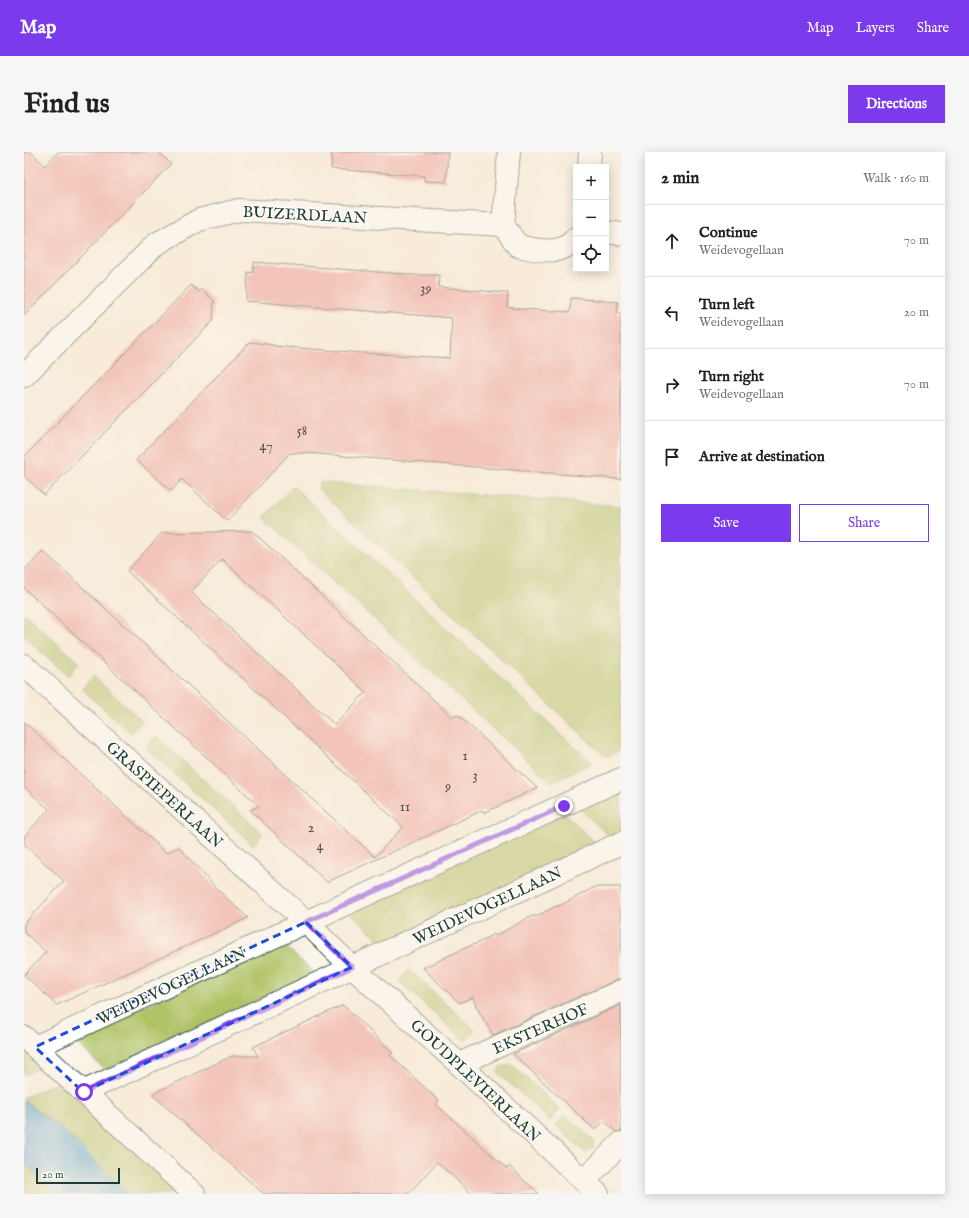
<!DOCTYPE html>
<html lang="en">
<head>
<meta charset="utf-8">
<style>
  :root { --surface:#fff; --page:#f6f6f6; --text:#222; --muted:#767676; --line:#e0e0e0; --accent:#7c3aed }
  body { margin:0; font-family:"IM FELL English",serif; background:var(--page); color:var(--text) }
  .controls { position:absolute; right:12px; top:12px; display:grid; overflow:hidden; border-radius:0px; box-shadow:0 2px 10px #0003 }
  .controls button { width:36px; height:36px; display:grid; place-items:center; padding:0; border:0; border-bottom:1px solid var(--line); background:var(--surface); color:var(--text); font:20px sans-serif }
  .scale { position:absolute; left:12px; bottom:10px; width:84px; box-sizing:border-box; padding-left:4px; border:2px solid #1f3d34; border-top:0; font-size:11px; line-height:14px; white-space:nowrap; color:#1f3d34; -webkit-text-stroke:3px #fdfcf7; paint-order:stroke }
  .stop { position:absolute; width:12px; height:12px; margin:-9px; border:3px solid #7c3aed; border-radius:50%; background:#fff }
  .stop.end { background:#7c3aed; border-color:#fff; box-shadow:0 1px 4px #0008 }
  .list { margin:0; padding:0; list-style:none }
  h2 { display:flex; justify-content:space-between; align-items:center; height:52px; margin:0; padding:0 16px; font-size:17px }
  h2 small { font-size:13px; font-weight:400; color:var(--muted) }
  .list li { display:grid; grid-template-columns:26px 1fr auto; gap:12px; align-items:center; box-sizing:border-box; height:72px; padding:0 16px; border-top:1px solid var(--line) }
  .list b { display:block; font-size:15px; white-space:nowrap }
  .list p { margin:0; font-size:13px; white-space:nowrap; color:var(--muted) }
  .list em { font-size:13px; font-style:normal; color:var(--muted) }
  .actions { display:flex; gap:8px; padding:12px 16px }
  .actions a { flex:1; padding:9px 0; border:1px solid var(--accent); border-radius:0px; text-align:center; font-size:14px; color:var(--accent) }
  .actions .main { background:var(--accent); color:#fff }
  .icon { flex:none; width:22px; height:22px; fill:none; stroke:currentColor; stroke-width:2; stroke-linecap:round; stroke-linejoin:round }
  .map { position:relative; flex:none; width:597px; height:1042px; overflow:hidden; border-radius:0px }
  header { display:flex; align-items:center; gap:24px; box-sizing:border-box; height:56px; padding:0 20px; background:var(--accent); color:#fff }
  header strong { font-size:19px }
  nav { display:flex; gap:22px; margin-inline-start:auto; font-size:14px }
  .intro { display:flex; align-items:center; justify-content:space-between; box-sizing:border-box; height:96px; padding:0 24px }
  h1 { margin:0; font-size:28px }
  .button { padding:10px 18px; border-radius:0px; background:var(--accent); color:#fff; font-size:14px; font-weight:700 }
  main { display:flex; gap:24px; padding:0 24px }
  aside { flex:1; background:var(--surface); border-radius:0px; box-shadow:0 2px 10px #0003 }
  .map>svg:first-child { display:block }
  .green { fill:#b0c266; stroke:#68804d }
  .water { fill:#5aa5d2; stroke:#3c7183 }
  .building { fill:#ed9692; fill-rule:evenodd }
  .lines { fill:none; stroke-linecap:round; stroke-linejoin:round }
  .minor-casing { stroke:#40574d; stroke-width:24 }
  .minor { stroke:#fff; stroke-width:22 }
  .route { stroke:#7c3aed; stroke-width:5 }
  .marked { fill:none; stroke:#1d4ed8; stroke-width:3; stroke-dasharray:8 5; stroke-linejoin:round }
  .labels { text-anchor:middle; stroke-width:3; stroke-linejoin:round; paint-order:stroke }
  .number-label { font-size:14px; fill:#52534c }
  .street-label { font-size:16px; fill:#1f3d34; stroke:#fdfcf7 }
</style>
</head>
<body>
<header>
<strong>Map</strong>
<nav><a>Map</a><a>Layers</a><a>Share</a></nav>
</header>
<div class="intro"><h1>Find us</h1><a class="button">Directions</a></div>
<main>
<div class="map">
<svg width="597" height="1042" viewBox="0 0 597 1042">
  <rect width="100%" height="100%" fill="#fdfcf7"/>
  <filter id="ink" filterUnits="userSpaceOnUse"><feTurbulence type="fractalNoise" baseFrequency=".025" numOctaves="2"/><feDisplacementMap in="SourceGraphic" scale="8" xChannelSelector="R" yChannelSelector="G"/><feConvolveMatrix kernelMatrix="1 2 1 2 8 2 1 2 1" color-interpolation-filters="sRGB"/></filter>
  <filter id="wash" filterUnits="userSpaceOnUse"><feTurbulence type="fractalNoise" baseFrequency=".012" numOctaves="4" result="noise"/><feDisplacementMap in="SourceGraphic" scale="16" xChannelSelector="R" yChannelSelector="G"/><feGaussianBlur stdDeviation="0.9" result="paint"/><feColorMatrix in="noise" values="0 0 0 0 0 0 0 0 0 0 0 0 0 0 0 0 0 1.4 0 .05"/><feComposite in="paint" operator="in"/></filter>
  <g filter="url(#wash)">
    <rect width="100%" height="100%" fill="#f8ebd9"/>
    <!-- green -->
    <g class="green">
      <polygon points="296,330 597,354 597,598 582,605 294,337"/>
      <polygon points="269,334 568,611 527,630 240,366"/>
      <polygon points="0,461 55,511 44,524 0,484"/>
      <polygon points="69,524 118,569 107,581 58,537"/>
      <polygon points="132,584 239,682 229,693 121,595"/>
      <polygon points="597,637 597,682 587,686 554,655"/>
      <polygon points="540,661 574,693 359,791 325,760"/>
      <polygon points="258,791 291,822 81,918 49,887"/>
      <polygon points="385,818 451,878 441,889 375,829"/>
      <polygon points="0,895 17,915 0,923"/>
      <polygon points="488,913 536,957 527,969 474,921 476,915"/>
      <polygon points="37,929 159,1042 104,1042 38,977 0,949 0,945"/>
      <polygon points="541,963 569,988 569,996 561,1001 532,973"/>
      <polygon points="0,1011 33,1042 0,1042"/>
    </g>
    <!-- water -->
    <polygon class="water" points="0,949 38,977 104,1042 33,1042 0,1011"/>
    <g id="blocks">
      <!-- building -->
      <g class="building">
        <polygon points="0,0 7,0 21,14 34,0 135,0 147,12 0,164"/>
        <polygon points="308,0 424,0 422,30 400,29 400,24 307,17"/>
        <polygon points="230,110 391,123 415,123 414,135 484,141 483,155 496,157 546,160 547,146 594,150 593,161 597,161 597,327 283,301 266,301 203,369 158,327 147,339 112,308 226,190 249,193 250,194 339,201 426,206 428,166 222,149 224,120 229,121"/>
        <polygon points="167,133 175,140 178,137 190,149 189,169 20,343 0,324 0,305"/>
        <path d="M228,379L428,565L434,563L513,636L460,661L459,658L303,730L226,658L235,654L0,436V419L19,399L351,705L379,675L103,419L138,381ZM198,407L342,540L311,573L167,440Z"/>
        <polygon points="0,570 142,701 155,695 192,736 224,766 33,853 0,823 22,800 0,780 0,772 40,729 0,692 0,685 25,657 0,635"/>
        <polygon points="571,735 597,735 597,827 592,828 469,883 452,854 449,845 435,851 399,816 450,792 450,793 470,782 471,784 508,764 513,764 532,754 533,755"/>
        <polygon points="319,853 369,901 366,903 415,949 412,952 483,1017 485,1014 515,1042 448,1042 413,1010 384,1042 240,1042 128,942 208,904 234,904 229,895"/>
        <polygon points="597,853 597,979 592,980 580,969 571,978 489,902"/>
      </g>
    </g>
  </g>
  <g filter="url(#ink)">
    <use href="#blocks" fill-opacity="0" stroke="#40574d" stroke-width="1"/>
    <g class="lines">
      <defs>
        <g id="minor">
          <polyline points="565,15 566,0"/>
          <polyline points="479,73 485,0"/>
          <polyline points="582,80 597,82"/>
          <path d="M0,224L132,92L175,68L215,58L479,73L494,94C514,98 537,105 552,86"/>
          <polyline points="0,513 282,770 328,815 435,912 574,1042"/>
          <polyline points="0,885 170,1042"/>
          <polyline points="11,895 282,770 597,627"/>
          <polyline points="435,912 597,839"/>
          <polyline points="59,940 597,691"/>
          <polyline points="560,1029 597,991"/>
        </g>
      </defs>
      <!-- minor casing -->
      <use href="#minor" class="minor-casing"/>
      <!-- minor -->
      <use href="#minor" class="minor"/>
    </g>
  </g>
  <g class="lines" filter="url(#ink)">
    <!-- route -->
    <polyline class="route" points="60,940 328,815 282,770 540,654"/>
  </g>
  <!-- marked area -->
  <path d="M0 0H597V1042H0ZM282,770L328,815L59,940L11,895Z" fill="#f8ebd9" fill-opacity=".55" fill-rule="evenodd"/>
  <path class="marked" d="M282,770L328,815L59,940L11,895Z"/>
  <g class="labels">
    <!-- number labels -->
    <g class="number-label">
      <text x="402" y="141">39</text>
      <text x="278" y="283">58</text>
      <text x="242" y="298">47</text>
      <text x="441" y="608">1</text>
      <text x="451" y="628">3</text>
      <text x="424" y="639">9</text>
      <text x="381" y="659">11</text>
      <text x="287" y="680">2</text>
      <text x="296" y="698">4</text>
    </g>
    <!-- street labels -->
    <g class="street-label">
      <text transform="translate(281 62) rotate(3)" y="6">BUIZERDLAAN</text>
      <text transform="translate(141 642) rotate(42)" y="6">GRASPIEPERLAAN</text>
      <text transform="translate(463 753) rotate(-25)" y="6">WEIDEVOGELLAAN</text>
      <text transform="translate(147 833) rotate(-25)" y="6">WEIDEVOGELLAAN</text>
      <text transform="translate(516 876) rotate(-24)" y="6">EKSTERHOF</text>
      <text transform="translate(452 928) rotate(43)" y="6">GOUDPLEVIERLAAN</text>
    </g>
  </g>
</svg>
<div class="controls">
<button>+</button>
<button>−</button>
<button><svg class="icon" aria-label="locate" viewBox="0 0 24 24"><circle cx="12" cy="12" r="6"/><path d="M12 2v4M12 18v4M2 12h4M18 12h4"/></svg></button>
</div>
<div class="scale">20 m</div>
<div class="stop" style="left:60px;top:940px"></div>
<div class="stop end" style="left:540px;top:654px"></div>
</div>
<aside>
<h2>2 min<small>Walk · 160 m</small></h2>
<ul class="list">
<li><svg class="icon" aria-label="ahead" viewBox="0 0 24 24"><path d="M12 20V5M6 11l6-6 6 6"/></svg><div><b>Continue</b><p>Weidevogellaan</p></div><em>70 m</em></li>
<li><svg class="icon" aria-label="left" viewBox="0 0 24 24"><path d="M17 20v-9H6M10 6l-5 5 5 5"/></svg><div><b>Turn left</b><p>Weidevogellaan</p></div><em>20 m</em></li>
<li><svg class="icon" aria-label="right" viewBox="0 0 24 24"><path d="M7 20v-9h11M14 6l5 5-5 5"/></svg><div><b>Turn right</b><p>Weidevogellaan</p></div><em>70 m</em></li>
<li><svg class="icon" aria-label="arrive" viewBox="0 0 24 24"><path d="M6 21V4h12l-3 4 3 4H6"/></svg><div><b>Arrive at destination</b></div></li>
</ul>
<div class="actions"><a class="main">Save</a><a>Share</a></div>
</aside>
</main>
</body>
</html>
